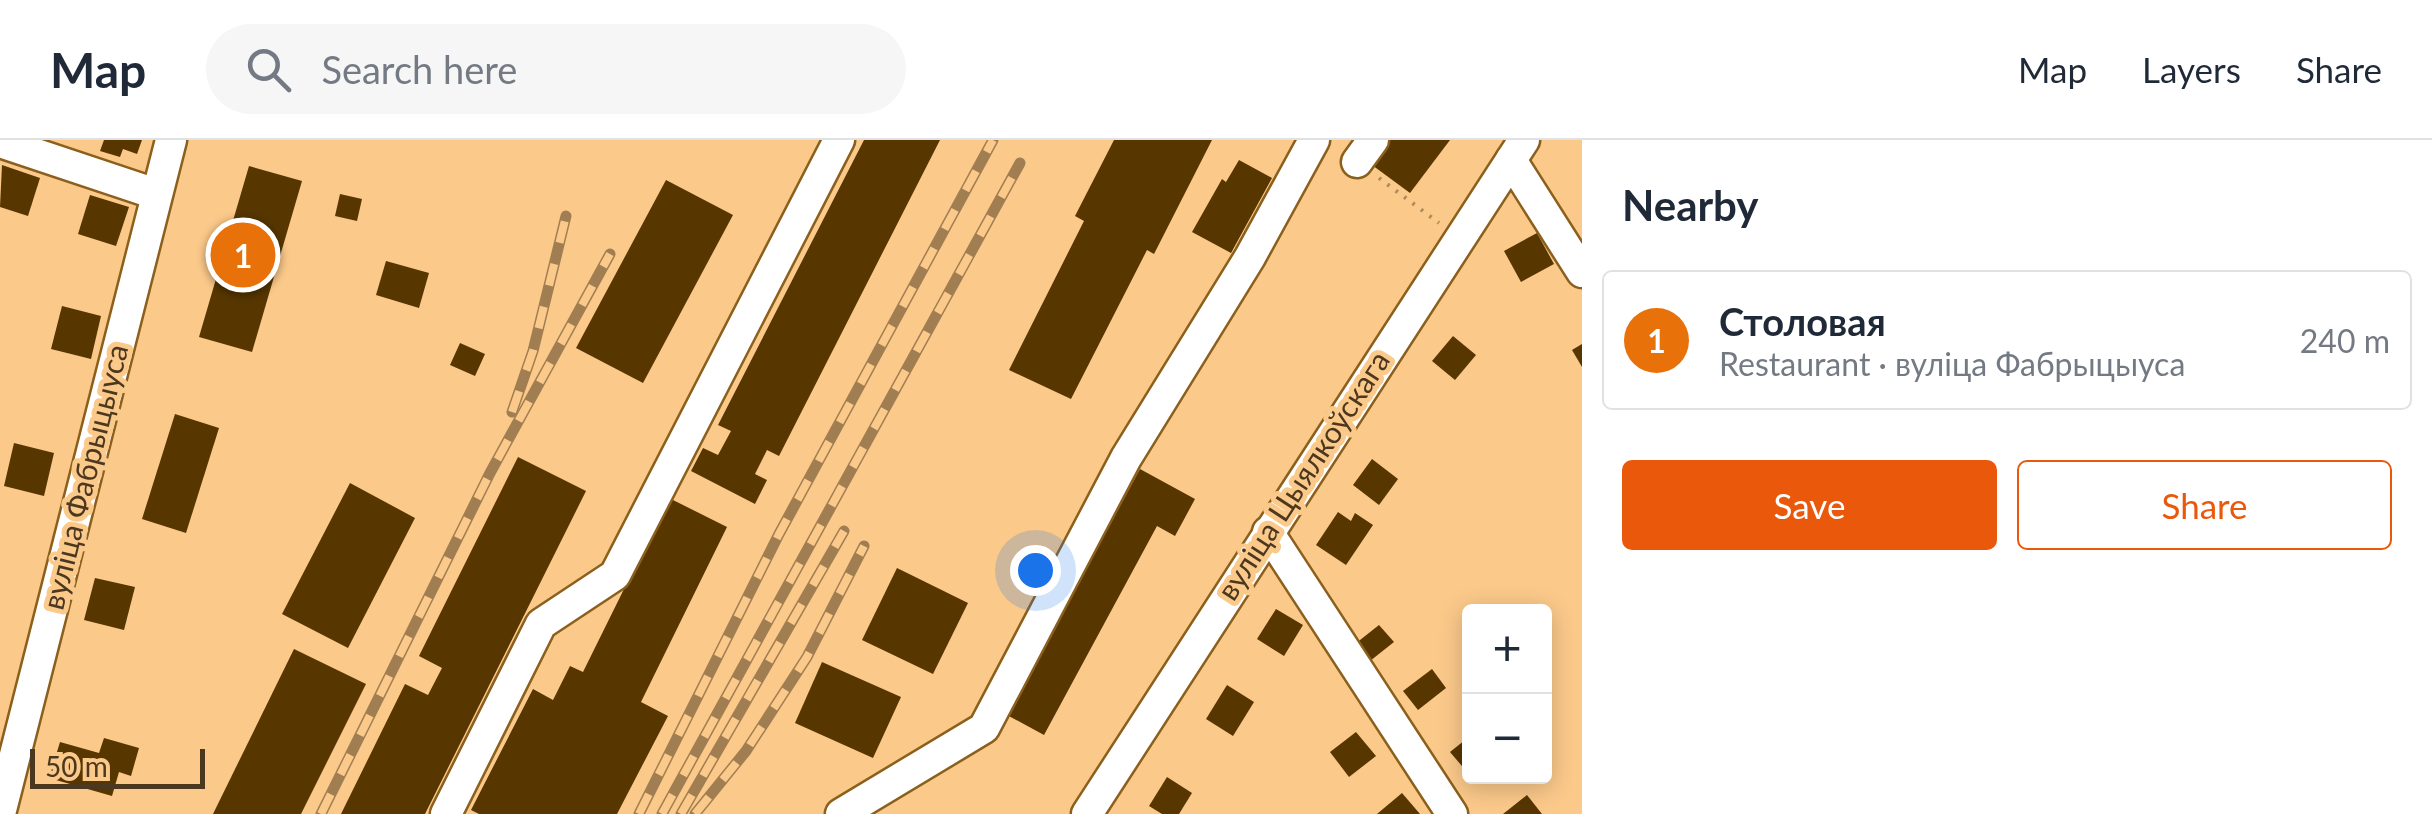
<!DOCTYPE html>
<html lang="en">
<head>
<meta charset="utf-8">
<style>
  :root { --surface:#fff; --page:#f6f6f7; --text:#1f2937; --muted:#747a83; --line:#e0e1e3; --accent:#ea580c }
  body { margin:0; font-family:Lato,sans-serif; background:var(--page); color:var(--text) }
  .controls { position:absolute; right:30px; bottom:30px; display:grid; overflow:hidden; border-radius:10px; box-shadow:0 5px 25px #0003 }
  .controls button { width:90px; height:90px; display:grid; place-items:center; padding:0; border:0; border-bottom:2px solid var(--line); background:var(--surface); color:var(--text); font:50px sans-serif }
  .scale { position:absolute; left:30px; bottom:25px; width:175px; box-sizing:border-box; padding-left:10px; border:5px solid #4c381e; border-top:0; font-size:28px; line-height:35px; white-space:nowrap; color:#4c381e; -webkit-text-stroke:8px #fbc98a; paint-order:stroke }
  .you { position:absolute; left:1035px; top:430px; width:35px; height:35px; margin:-25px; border:8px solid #fff; border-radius:50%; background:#1a73e8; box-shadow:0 0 0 15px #1a73e833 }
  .badge { display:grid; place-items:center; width:65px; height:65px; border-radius:50%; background:var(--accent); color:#fff; font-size:32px; font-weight:700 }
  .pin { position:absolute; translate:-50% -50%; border:5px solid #fff; box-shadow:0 2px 10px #0006 }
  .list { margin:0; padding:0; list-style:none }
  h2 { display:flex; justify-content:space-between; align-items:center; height:130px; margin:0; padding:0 40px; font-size:42px }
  h2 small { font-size:32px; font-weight:400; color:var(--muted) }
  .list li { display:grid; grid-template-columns:65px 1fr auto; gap:30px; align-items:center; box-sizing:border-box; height:140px; margin:0 20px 20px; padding:0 20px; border:2px solid var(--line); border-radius:10px }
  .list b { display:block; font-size:38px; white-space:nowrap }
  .list p { margin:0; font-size:32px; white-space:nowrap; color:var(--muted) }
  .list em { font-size:32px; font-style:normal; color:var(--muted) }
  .actions { display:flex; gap:20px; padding:30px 40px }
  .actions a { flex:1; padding:22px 0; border:2px solid var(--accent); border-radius:10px; text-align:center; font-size:35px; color:var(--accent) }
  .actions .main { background:var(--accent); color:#fff }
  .icon { flex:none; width:55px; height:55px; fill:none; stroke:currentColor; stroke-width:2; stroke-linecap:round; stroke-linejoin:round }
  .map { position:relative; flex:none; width:1582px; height:674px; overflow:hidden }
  header { display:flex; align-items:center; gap:60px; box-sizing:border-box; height:140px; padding:0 50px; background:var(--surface); border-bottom:2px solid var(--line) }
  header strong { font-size:48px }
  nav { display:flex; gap:55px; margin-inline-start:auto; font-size:35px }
  .search { width:700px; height:90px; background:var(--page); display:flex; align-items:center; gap:25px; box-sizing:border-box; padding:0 35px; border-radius:55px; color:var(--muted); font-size:38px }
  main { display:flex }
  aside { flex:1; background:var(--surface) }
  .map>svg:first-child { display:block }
  .building { fill:#573600 }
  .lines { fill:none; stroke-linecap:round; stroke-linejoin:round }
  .minor-casing { stroke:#8b5f1c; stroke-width:35 }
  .path { stroke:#af8a5b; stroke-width:4; stroke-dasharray:2.5 8; stroke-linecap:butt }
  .minor { stroke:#fff; stroke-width:30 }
  .rail-casing { stroke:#a17e52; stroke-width:11 }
  .rail { stroke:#fbc98a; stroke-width:8; stroke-dasharray:22; stroke-linecap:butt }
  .labels { text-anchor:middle; stroke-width:10; stroke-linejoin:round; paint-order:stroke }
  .street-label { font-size:30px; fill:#4c381e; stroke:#fbc98a }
</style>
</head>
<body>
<header>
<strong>Map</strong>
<div class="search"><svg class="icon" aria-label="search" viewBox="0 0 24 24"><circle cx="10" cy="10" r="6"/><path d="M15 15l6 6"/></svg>Search here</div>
<nav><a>Map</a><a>Layers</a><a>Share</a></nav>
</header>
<main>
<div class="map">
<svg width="1582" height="674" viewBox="0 0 1582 674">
  <rect width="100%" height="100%" fill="#fbc98a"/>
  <!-- building -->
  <g class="building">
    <polygon points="104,0 142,0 137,14 123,9 120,17 100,11"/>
    <polygon points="864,0 940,0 779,316 767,310 755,334 767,340 755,364 691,331 703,308 718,315 731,291 718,285"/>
    <polygon points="1114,0 1212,0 1154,114 1147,110 1071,259 1009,230 1084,81 1075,76"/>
    <polygon points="1390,0 1450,0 1410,53 1372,25"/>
    <polygon points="1239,20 1272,38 1231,113 1192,92 1222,39 1226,42"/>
    <polygon points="2,25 40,38 28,76 0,67"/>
    <polygon points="249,26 302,41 252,212 199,197"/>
    <polygon points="666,40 733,75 643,243 576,208"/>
    <polygon points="340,54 362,59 357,81 335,76"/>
    <polygon points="90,55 129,67 116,106 78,94"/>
    <polygon points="1537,93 1554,124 1521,142 1504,111"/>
    <polygon points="386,121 429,133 419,168 376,155"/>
    <polygon points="62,166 101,176 91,219 51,209"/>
    <polygon points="1453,196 1476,215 1455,240 1432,221"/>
    <polygon points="460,203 485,214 475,236 450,225"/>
    <polygon points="1582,204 1582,227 1572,210"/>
    <polygon points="175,274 219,288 186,393 142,379"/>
    <polygon points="14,303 54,313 44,356 4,346"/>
    <polygon points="518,317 586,351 425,674 341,674 405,544 428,555 442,528 419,516"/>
    <polygon points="1372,319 1398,339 1379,365 1353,345"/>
    <polygon points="1140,329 1195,359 1175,396 1157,386 1044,595 1007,575"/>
    <polygon points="350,343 415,378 348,508 282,474"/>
    <polygon points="669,358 727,387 641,562 668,576 617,674 479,674 471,670 533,549 553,560 570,526 583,532"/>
    <polygon points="1338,372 1351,381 1355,373 1373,385 1346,425 1316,405"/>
    <polygon points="897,428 968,463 933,534 862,500"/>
    <polygon points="95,438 135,447 124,490 84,480"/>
    <polygon points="1276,469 1303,485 1284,516 1257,499"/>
    <polygon points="1379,485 1394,502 1370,521 1355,504"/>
    <polygon points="294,509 366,544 301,674 213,674"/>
    <polygon points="822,522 901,557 873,618 795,583"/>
    <polygon points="1432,529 1446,548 1418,570 1403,551"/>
    <polygon points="1227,545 1254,562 1233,596 1206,579"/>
    <polygon points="1356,592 1376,616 1349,637 1330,612"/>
    <polygon points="1470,596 1470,629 1467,632 1450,612"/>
    <polygon points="104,598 139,608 131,636 119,632 112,656 49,638 60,602 99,613"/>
    <polygon points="1167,637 1192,653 1179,674 1162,674 1149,666"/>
    <polygon points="1402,653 1420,674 1377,674"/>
    <polygon points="1527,655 1542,674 1503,674"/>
  </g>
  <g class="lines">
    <defs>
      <g id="minor">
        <polyline points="0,2 156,54"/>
        <polyline points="1511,20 1582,132"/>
        <polyline points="1357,22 1373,0"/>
        <polyline points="1268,392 1452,674"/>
        <polyline points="0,674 171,0"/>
        <polyline points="446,674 541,484 615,435 839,0"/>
        <polyline points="841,674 984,588 1126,318 1250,117 1314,0"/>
        <polyline points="1087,674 1524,0"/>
      </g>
    </defs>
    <!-- minor casing -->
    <use href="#minor" class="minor-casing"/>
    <!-- path -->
    <polyline class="path" points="1379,38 1439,83"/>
    <!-- minor -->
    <use href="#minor" class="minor"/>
    <defs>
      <g id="rail">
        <polyline points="512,272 533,211 566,76"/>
        <polyline points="321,674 490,333 610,114"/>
        <polyline points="639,674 779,394 993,0"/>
        <polyline points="662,674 1020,23"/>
        <polyline points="681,674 844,391"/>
        <polyline points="695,674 746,611 807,517 864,406"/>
      </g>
    </defs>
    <!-- rail casing -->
    <use href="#rail" class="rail-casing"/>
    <!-- rail -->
    <use href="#rail" class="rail"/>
  </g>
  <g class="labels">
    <!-- street labels -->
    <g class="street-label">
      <text transform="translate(1304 336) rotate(-57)" y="10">вуліца Цыялкоўскага</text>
      <text transform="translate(86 337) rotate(-76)" y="10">вуліца Фабрыцыуса</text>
    </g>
  </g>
</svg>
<div class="controls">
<button>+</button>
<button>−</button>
</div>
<div class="scale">50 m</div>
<div class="you"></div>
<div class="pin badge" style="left:243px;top:115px;background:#e8710a">1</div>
</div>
<aside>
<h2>Nearby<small></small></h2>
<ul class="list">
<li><span class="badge" style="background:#e8710a">1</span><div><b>Столовая</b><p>Restaurant · вуліца Фабрыцыуса</p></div><em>240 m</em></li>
</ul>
<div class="actions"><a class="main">Save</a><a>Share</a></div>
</aside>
</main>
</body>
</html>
